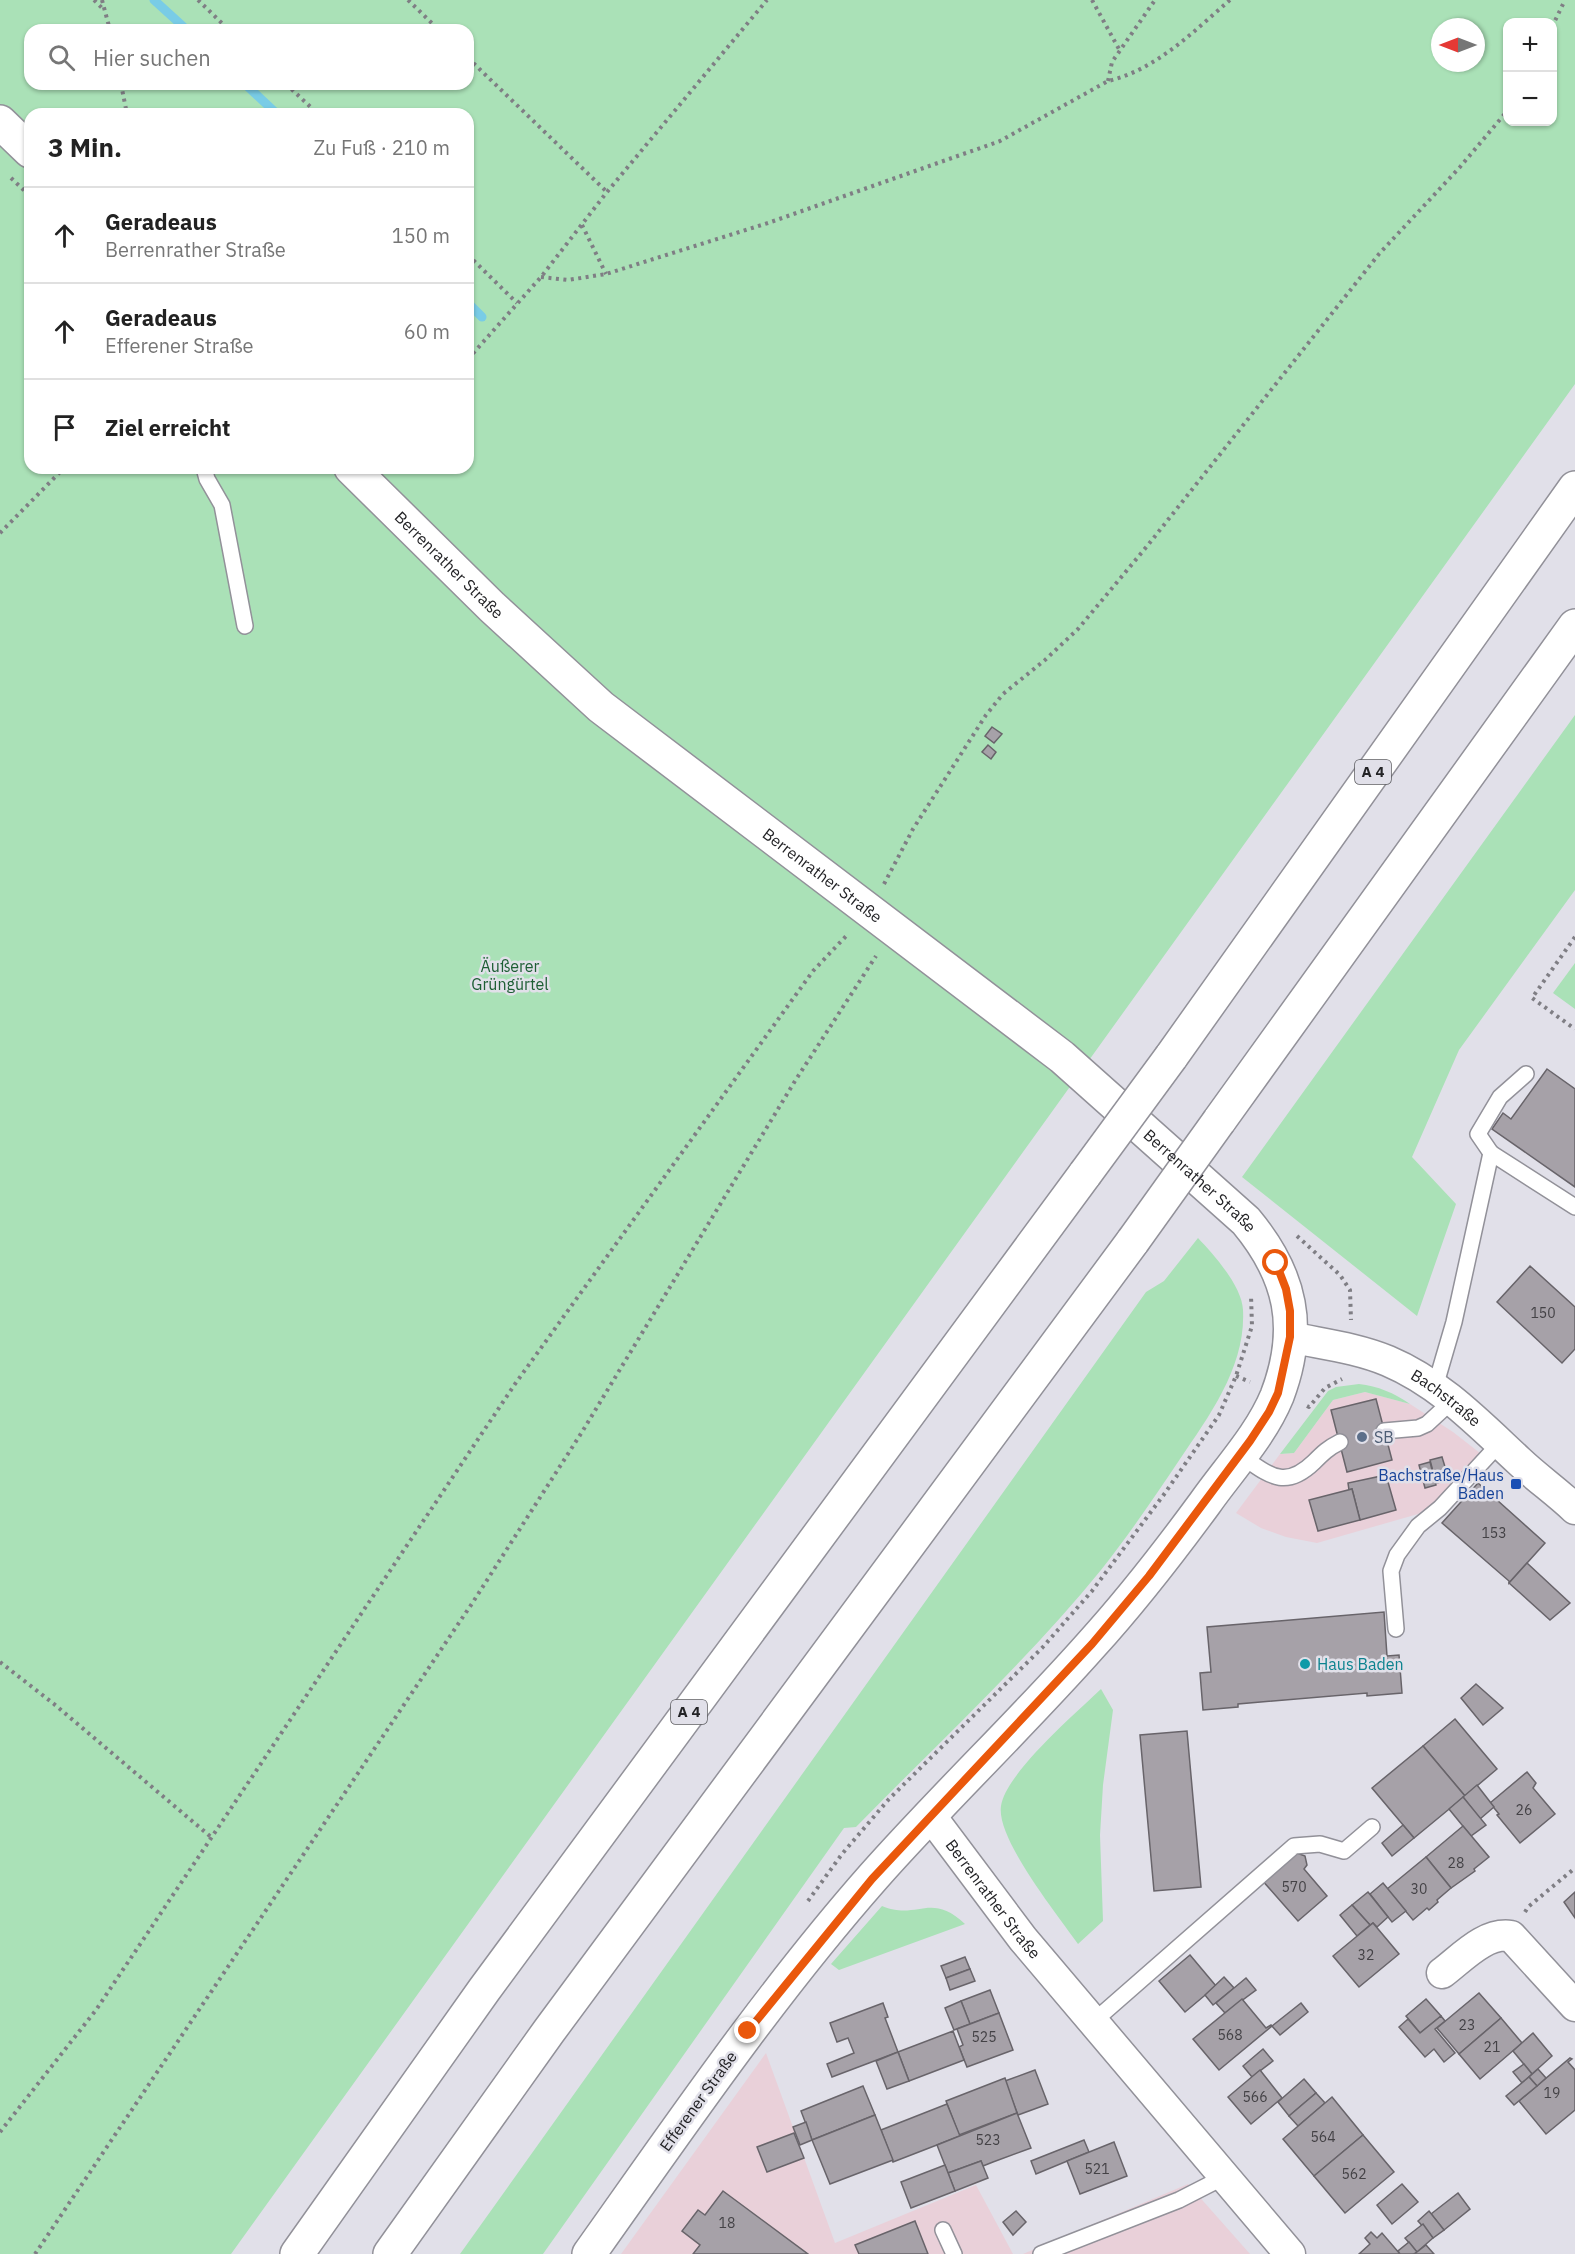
<!DOCTYPE html>
<html lang="de">
<head>
<meta charset="utf-8">
<style>
  :root { --surface:#fff; --page:#f2f2f2; --text:#222; --muted:#767676; --line:#e0e0e0 }
  body { margin:0; font-family:"IBM Plex Sans",sans-serif; background:var(--page); color:var(--text) }
  .controls { position:absolute; right:18px; top:18px; display:grid; overflow:hidden; border-radius:12px; box-shadow:0 2px 4px #0004 }
  .controls button { width:54px; height:54px; display:grid; place-items:center; padding:0; border:0; border-bottom:2px solid var(--line); background:var(--surface); color:var(--text); font:30px sans-serif }
  .compass { position:absolute; left:1431px; top:18px; width:54px; height:54px; border-radius:50%; background:var(--surface); box-shadow:0 2px 4px #0004; rotate:270deg }
  .stop { position:absolute; width:18px; height:18px; margin:-14px; border:4px solid #ea580c; border-radius:50%; background:#fff }
  .stop.end { background:#ea580c; border-color:#fff; box-shadow:0 2px 6px #0008 }
  .list { margin:0; padding:0; list-style:none }
  h2 { display:flex; justify-content:space-between; align-items:center; height:78px; margin:0; padding:0 24px; font-size:26px }
  h2 small { font-size:20px; font-weight:400; color:var(--muted) }
  .list li { display:grid; grid-template-columns:39px 1fr auto; gap:18px; align-items:center; box-sizing:border-box; height:96px; padding:0 24px; border-top:2px solid var(--line) }
  .list b { display:block; font-size:22px; white-space:nowrap }
  .list p { margin:0; font-size:20px; white-space:nowrap; color:var(--muted) }
  .list em { font-size:20px; font-style:normal; color:var(--muted) }
  .icon { flex:none; width:33px; height:33px; fill:none; stroke:currentColor; stroke-width:2; stroke-linecap:round; stroke-linejoin:round }
  .map { position:relative; flex:none; width:1575px; height:2254px; overflow:hidden }
  .search { position:absolute; background:var(--surface); box-shadow:0 2px 4px #0004; left:24px; top:24px; width:450px; height:66px; display:flex; align-items:center; gap:15px; box-sizing:border-box; padding:0 21px; border-radius:18px; color:var(--muted); font-size:22px }
  .panel { position:absolute; background:var(--surface); box-shadow:0 2px 4px #0004; left:24px; top:108px; width:450px; height:366px; border-radius:18px }
  .map>svg:first-child { display:block }
  .commercial { fill:#e9d0d9 }
  .green { fill:#aae1b7; fill-rule:evenodd }
  .lines { fill:none; stroke-linecap:round; stroke-linejoin:round }
  .stream { stroke:#79cce6; stroke-width:9 }
  .building { fill:#a6a1a8; stroke:#68646a; stroke-width:1.5 }
  .service-casing { stroke:#929199; stroke-width:18 }
  .minor-casing { stroke:#929199; stroke-width:33 }
  .tertiary-casing { stroke:#929199; stroke-width:36 }
  .motorway-casing { stroke:#929199; stroke-width:36 }
  .path { stroke:#7f7e84; stroke-width:4; stroke-dasharray:3 4.5; stroke-linecap:butt }
  .service { stroke:#fff; stroke-width:15 }
  .minor { stroke:#fff; stroke-width:30 }
  .tertiary { stroke:#fff; stroke-width:33 }
  .motorway { stroke:#fff; stroke-width:33 }
  .motorway-bridge-casing { stroke:#929199; stroke-width:36; stroke-linecap:butt }
  .motorway-bridge { stroke:#fff; stroke-width:33 }
  .route { stroke:#ea580c; stroke-width:8 }
  .service-dot { fill:#5c6f8a; stroke:#e1e0e9; stroke-width:2 }
  .transit-dot { fill:#1a4fb4; stroke:#e1e0e9; stroke-width:2 }
  .culture-dot { fill:#0f9aa8; stroke:#e1e0e9; stroke-width:2 }
  .labels { text-anchor:middle; stroke-width:5; stroke-linejoin:round; paint-order:stroke }
  .number-label { font-size:14px; fill:#444246 }
  .shield { fill:#e1e0e9; stroke:#5c5c60; stroke-width:1.5 }
  .shield-label { font-size:15px; font-weight:bold; fill:#232326 }
  .street-label { font-size:16px; fill:#232326; stroke:#e1e0e9 }
  .park-label { font-size:16px; fill:#1d5e34; stroke:#e1e0e9 }
  .service-label { font-size:16px; fill:#4e5e75; stroke:#e1e0e9; text-anchor:start }
  .transit-label { font-size:16px; fill:#164399; stroke:#e1e0e9; text-anchor:end }
  .culture-label { font-size:16px; fill:#0d838f; stroke:#e1e0e9; text-anchor:start }
</style>
</head>
<body>
<div class="map">
<svg width="1575" height="2254" viewBox="0 0 1575 2254">
  <rect width="100%" height="100%" fill="#e1e0e9"/>
  <!-- commercial -->
  <g class="commercial">
    <polygon points="1365,1392 1410,1404 1453,1432 1480,1453 1443,1496 1418,1514 1317,1543 1286,1537 1261,1528 1236,1513 1280,1454 1294,1453 1333,1400"/>
    <polygon points="766,2053 835,2243 976,2185 1013,2254 621,2254"/>
    <polygon points="1188,2184 1250,2254 1023,2254"/>
  </g>
  <!-- green -->
  <g class="green">
    <path d="M0,0H1575V384L231,2254H0ZM1508,22H1552V122H1508ZM1440,27H1476V63H1440ZM30,30H468V84H30ZM30,114H468V468H30Z"/>
    <polygon points="1575,715 1575,890 1459,1050 1412,1157 1456,1204 1417,1316 1242,1177"/>
    <polygon points="1575,963 1575,1009 1553,993"/>
    <path d="M1198,1238C1214,1255 1242,1286 1243,1310C1246,1366 1210,1415 1180,1459C1155,1496 1129,1535 1101,1570C1027,1661 938,1743 856,1827L844,1828L543,2254H460L1146,1292L1164,1281Z"/>
    <path d="M1359,1384C1378,1386 1394,1393 1410,1404L1365,1392L1333,1400L1294,1453L1280,1454L1328,1391L1336,1387Z"/>
    <path d="M1101,1689L1113,1710L1103,1785L1100,1835L1103,1921L1078,1944C1058,1915 996,1839 1001,1806C1006,1773 1076,1713 1101,1689Z"/>
    <path d="M882,1906C918,1921 930,1891 965,1924L839,1970L831,1964Z"/>
  </g>
  <g class="lines">
    <!-- stream -->
    <g class="stream">
      <polyline points="154,0 187,30"/>
      <polyline points="245,84 277,114"/>
      <polyline points="468,303 482,317"/>
    </g>
  </g>
  <!-- building -->
  <g class="building">
    <polygon points="992,727 1002,734 994,743 985,736"/>
    <polygon points="988,745 996,752 991,759 982,752"/>
    <polygon points="1547,1069 1575,1089 1575,1187 1492,1129 1503,1113 1511,1119"/>
    <polygon points="1530,1266 1575,1307 1575,1349 1562,1363 1497,1302"/>
    <polygon points="1376,1399 1392,1460 1347,1472 1331,1410"/>
    <polygon points="1442,1457 1449,1480 1436,1483 1430,1460"/>
    <polygon points="1430,1462 1436,1485 1425,1488 1419,1465"/>
    <polygon points="1386,1475 1396,1510 1360,1520 1352,1489 1349,1490 1348,1483"/>
    <polygon points="1478,1483 1545,1543 1509,1583 1509,1581 1442,1523"/>
    <polygon points="1352,1489 1360,1520 1318,1531 1309,1500"/>
    <polygon points="1527,1563 1570,1603 1550,1620 1509,1583"/>
    <polygon points="1384,1612 1387,1656 1399,1655 1402,1693 1367,1696 1367,1693 1238,1704 1238,1707 1203,1710 1200,1673 1211,1672 1207,1627"/>
    <polygon points="1476,1684 1503,1708 1483,1725 1461,1698"/>
    <polygon points="1455,1719 1497,1769 1465,1796 1423,1746"/>
    <polygon points="1187,1731 1201,1887 1154,1891 1140,1735"/>
    <polygon points="1423,1746 1465,1796 1414,1838 1372,1788"/>
    <polygon points="1527,1772 1536,1783 1533,1788 1555,1814 1520,1843 1497,1815 1499,1814 1490,1803"/>
    <polygon points="1477,1785 1494,1807 1480,1819 1463,1797"/>
    <polygon points="1463,1797 1486,1825 1471,1836 1449,1809"/>
    <polygon points="1403,1825 1414,1838 1392,1856 1382,1843"/>
    <polygon points="1463,1826 1489,1857 1474,1869 1475,1871 1451,1888 1426,1857"/>
    <polygon points="1297,1853 1305,1856 1307,1865 1304,1869 1327,1896 1298,1921 1261,1879"/>
    <polygon points="1426,1857 1451,1888 1437,1900 1438,1902 1429,1910 1427,1908 1413,1920 1387,1889"/>
    <polygon points="1383,1883 1406,1911 1392,1922 1370,1894"/>
    <polygon points="1368,1892 1388,1917 1377,1927 1373,1923 1370,1925 1352,1905"/>
    <polygon points="1575,1892 1575,1918 1564,1902"/>
    <polygon points="1352,1905 1370,1925 1357,1936 1340,1915"/>
    <polygon points="1373,1923 1399,1954 1359,1987 1333,1956"/>
    <polygon points="1190,1955 1216,1986 1185,2012 1159,1981"/>
    <polygon points="965,1957 970,1969 946,1978 941,1966"/>
    <polygon points="970,1969 975,1981 950,1990 946,1978"/>
    <polygon points="1224,1977 1234,1988 1213,2005 1205,1995"/>
    <polygon points="1246,1978 1256,1990 1225,2013 1216,2003"/>
    <polygon points="990,1990 999,2013 970,2024 961,2001"/>
    <polygon points="1479,1993 1501,2018 1459,2054 1437,2028"/>
    <polygon points="1242,1999 1266,2028 1271,2025 1272,2026 1219,2070 1193,2039"/>
    <polygon points="1426,1999 1441,2016 1420,2033 1406,2016"/>
    <polygon points="961,2001 970,2024 954,2030 945,2008"/>
    <polygon points="883,2003 888,2017 885,2018 898,2052 832,2077 827,2064 854,2053 848,2038 837,2042 830,2023"/>
    <polygon points="1301,2003 1308,2012 1280,2035 1272,2026"/>
    <polygon points="999,2013 1013,2050 967,2067 959,2047 963,2045 957,2029"/>
    <polygon points="1441,2016 1445,2021 1435,2029 1455,2053 1444,2062 1434,2049 1425,2057 1399,2027 1408,2019 1420,2033"/>
    <polygon points="1501,2018 1522,2043 1480,2079 1459,2054"/>
    <polygon points="953,2031 964,2060 909,2081 898,2052"/>
    <polygon points="1533,2033 1552,2056 1532,2074 1513,2051"/>
    <polygon points="1263,2049 1273,2061 1252,2077 1243,2066"/>
    <polygon points="898,2052 909,2081 887,2089 876,2061"/>
    <polygon points="1570,2058 1572,2059 1568,2062 1575,2070 1575,2110 1546,2134 1519,2101"/>
    <polygon points="1524,2064 1532,2074 1522,2083 1513,2072"/>
    <polygon points="1538,2069 1546,2078 1537,2086 1529,2077"/>
    <polygon points="1035,2070 1048,2104 1018,2115 1005,2081"/>
    <polygon points="1260,2070 1282,2098 1251,2124 1228,2097"/>
    <polygon points="1529,2077 1537,2086 1514,2105 1506,2096"/>
    <polygon points="1005,2078 1017,2113 959,2135 946,2101"/>
    <polygon points="1304,2079 1316,2093 1289,2116 1278,2102"/>
    <polygon points="863,2086 875,2115 812,2140 801,2111"/>
    <polygon points="1316,2093 1325,2103 1298,2126 1289,2116"/>
    <polygon points="1332,2097 1363,2135 1314,2176 1283,2139"/>
    <polygon points="947,2104 960,2136 893,2162 881,2130"/>
    <polygon points="1017,2113 1031,2148 993,2162 983,2166 981,2161 948,2173 937,2145"/>
    <polygon points="875,2115 893,2160 830,2184 812,2140"/>
    <polygon points="806,2122 812,2140 800,2145 793,2127"/>
    <polygon points="794,2133 804,2158 767,2172 757,2147"/>
    <polygon points="1363,2135 1394,2172 1345,2213 1314,2176"/>
    <polygon points="1084,2140 1089,2152 1036,2174 1031,2161"/>
    <polygon points="1114,2142 1127,2176 1080,2194 1067,2161"/>
    <polygon points="981,2161 988,2178 955,2191 948,2173"/>
    <polygon points="945,2165 955,2191 911,2208 901,2182"/>
    <polygon points="1402,2184 1418,2202 1392,2224 1377,2205"/>
    <polygon points="723,2191 808,2254 693,2254 700,2245 682,2231 698,2210 705,2215"/>
    <polygon points="1458,2193 1470,2209 1444,2230 1431,2214"/>
    <polygon points="1016,2211 1026,2222 1013,2235 1003,2222"/>
    <polygon points="1429,2211 1444,2230 1433,2238 1418,2221"/>
    <polygon points="915,2221 928,2254 859,2254 855,2245"/>
    <polygon points="1423,2224 1433,2238 1417,2252 1405,2238"/>
    <polygon points="1371,2232 1377,2238 1382,2233 1400,2254 1359,2254 1370,2244 1365,2238"/>
    <polygon points="1409,2242 1417,2252 1414,2254 1400,2254 1398,2251"/>
    <polygon points="1426,2245 1434,2254 1414,2254 1417,2252"/>
  </g>
  <g class="lines">
    <defs>
      <g id="service">
        <polyline points="204,468 207,479 222,505 245,626"/>
        <polyline points="1491,1153 1478,1134 1500,1097 1526,1074"/>
        <polyline points="1435,1387 1454,1322 1491,1153 1575,1207"/>
        <polyline points="1384,1431 1418,1428 1427,1424 1453,1400"/>
        <path d="M1240,1455C1268,1474 1284,1491 1314,1462C1323,1453 1328,1448 1340,1442"/>
        <polyline points="1396,1629 1391,1571 1397,1555 1418,1526 1440,1508 1500,1443"/>
        <polyline points="1093,2022 1294,1846 1320,1844 1344,1851 1372,1827"/>
        <polyline points="943,2230 954,2254"/>
        <polyline points="1041,2254 1179,2200 1224,2177"/>
      </g>
      <g id="minor">
        <path id="s1" d="M1290,1337C1322,1344 1357,1348 1388,1361C1440,1383 1478,1423 1519,1461C1537,1478 1557,1492 1575,1509"/>
        <path id="s2" d="M930,1815L1023,1939L1290,2254"/>
        <path d="M1442,1973C1462,1958 1485,1932 1511,1936L1575,2006"/>
      </g>
      <g id="tertiary">
        <polyline points="0,122 30,151"/>
        <path id="s3" d="M351,468L492,607L601,707L1062,1057L1246,1221C1291,1275 1303,1328 1277,1396C1261,1435 1229,1469 1205,1503C1169,1552 1132,1600 1091,1645C1021,1724 944,1797 874,1876C770,1994 680,2126 589,2254"/>
      </g>
      <g id="motorway">
        <polyline points="1171,1057 1575,488"/>
        <polyline points="1219,1121 1575,626"/>
        <polyline points="297,2254 484,1990 1085,1174"/>
        <polyline points="390,2254 549,2031 1133,1241"/>
      </g>
    </defs>
    <!-- service casing -->
    <use href="#service" class="service-casing"/>
    <!-- minor casing -->
    <use href="#minor" class="minor-casing"/>
    <!-- tertiary casing -->
    <use href="#tertiary" class="tertiary-casing"/>
    <!-- motorway casing -->
    <use href="#motorway" class="motorway-casing"/>
    <!-- path -->
    <g class="path">
      <polyline points="94,0 103,9"/>
      <polyline points="102,0 110,30"/>
      <polyline points="198,0 229,30"/>
      <polyline points="408,0 439,30"/>
      <polyline points="1092,0 1120,51"/>
      <polyline points="1552,27 1565,0"/>
      <polyline points="468,58 607,192"/>
      <polyline points="1108,81 1112,62 1155,0"/>
      <polyline points="121,84 127,114"/>
      <polyline points="286,84 318,114"/>
      <polyline points="11,178 30,196"/>
      <polyline points="582,225 606,274"/>
      <polyline points="468,255 517,303"/>
      <path d="M541,277L568,280L606,274L768,223L1000,141L1108,81C1156,70 1194,31 1230,0"/>
      <polyline points="468,359 541,277 607,192 767,0"/>
      <polyline points="0,533 64,468"/>
      <polyline points="884,884 913,829 986,715 1003,694 1045,660 1078,629 1148,545 1379,254 1460,167 1508,110"/>
      <polyline points="1575,937 1532,998 1575,1029"/>
      <polyline points="1297,1236 1340,1275 1350,1290 1351,1320"/>
      <polyline points="1236,1376 1250,1382"/>
      <polyline points="1307,1406 1309,1407 1325,1388 1342,1379"/>
      <polyline points="0,1662 54,1704 211,1837"/>
      <polyline points="808,1901 842,1854 889,1799 1042,1648 1092,1591 1165,1493 1219,1415 1236,1376 1252,1326 1251,1295"/>
      <polyline points="1525,1912 1528,1907 1575,1868"/>
      <polyline points="0,2132 96,2010 515,1384 813,971 848,934"/>
      <polyline points="35,2254 473,1602 582,1432 795,1081 876,956"/>
    </g>
    <!-- service -->
    <use href="#service" class="service"/>
    <!-- minor -->
    <use href="#minor" class="minor"/>
    <!-- tertiary -->
    <use href="#tertiary" class="tertiary"/>
    <!-- motorway -->
    <use href="#motorway" class="motorway"/>
    <defs>
      <g id="motorway-bridge">
        <polyline points="1085,1174 1171,1057"/>
        <polyline points="1133,1241 1219,1121"/>
      </g>
    </defs>
    <!-- motorway-bridge casing -->
    <use href="#motorway-bridge" class="motorway-bridge-casing"/>
    <!-- motorway-bridge -->
    <use href="#motorway-bridge" class="motorway-bridge"/>
  </g>
  <g class="lines">
    <!-- route -->
    <polyline class="route" points="748,2031 872,1879 1092,1644 1149,1576 1250,1441 1269,1412 1278,1393 1290,1337 1290,1311 1286,1289 1276,1263"/>
  </g>
  <!-- markers -->
  <circle class="service-dot" cx="1362" cy="1437" r="6"/>
  <rect class="transit-dot" x="1510" y="1478" width="12" height="12" rx="3"/>
  <circle class="culture-dot" cx="1305" cy="1664" r="6"/>
  <g class="labels">
    <!-- number labels -->
    <g class="number-label">
      <text x="1543" y="1318">150</text>
      <text x="1494" y="1538">153</text>
      <text x="1524" y="1815">26</text>
      <text x="1456" y="1868">28</text>
      <text x="1294" y="1892">570</text>
      <text x="1419" y="1894">30</text>
      <text x="1366" y="1960">32</text>
      <text x="1467" y="2030">23</text>
      <text x="1230" y="2040">568</text>
      <text x="984" y="2042">525</text>
      <text x="1492" y="2052">21</text>
      <text x="1552" y="2098">19</text>
      <text x="1255" y="2102">566</text>
      <text x="1323" y="2142">564</text>
      <text x="988" y="2145">523</text>
      <text x="1097" y="2174">521</text>
      <text x="1354" y="2179">562</text>
      <text x="727" y="2228">18</text>
    </g>
    <!-- shield labels -->
    <g class="shield">
      <rect x="1355" y="760" width="36" height="24" rx="4.5"/>
      <rect x="671" y="1700" width="36" height="24" rx="4.5"/>
    </g>
    <g class="shield-label">
      <text x="1373" y="777">A 4</text>
      <text x="689" y="1717">A 4</text>
    </g>
    <!-- street labels -->
    <g class="street-label">
      <text dy="6" stroke="none"><textPath href="#s3" startOffset="138">Berrenrather Straße</textPath></text>
      <text dy="6" stroke="none"><textPath href="#s3" startOffset="624">Berrenrather Straße</textPath></text>
      <text dy="6" stroke="none"><textPath href="#s3" startOffset="1110">Berrenrather Straße</textPath></text>
      <text dy="6" stroke="none"><textPath href="#s1" startOffset="170">Bachstraße</textPath></text>
      <text dy="6" stroke="none"><textPath href="#s2" startOffset="105">Berrenrather Straße</textPath></text>
      <text transform="translate(698 2101) rotate(-54)" y="6">Efferener Straße</text>
    </g>
    <!-- park labels -->
    <g class="park-label">
      <text x="510" y="972">Äußerer<tspan x="510" dy="18">Grüngürtel</tspan></text>
    </g>
    <!-- service labels -->
    <g class="service-label">
      <text x="1374" y="1443">SB</text>
    </g>
    <!-- transit labels -->
    <g class="transit-label">
      <text x="1504" y="1481">Bachstraße/Haus<tspan x="1504" dy="18">Baden</tspan></text>
    </g>
    <!-- culture labels -->
    <g class="culture-label">
      <text x="1317" y="1670">Haus Baden</text>
    </g>
  </g>
</svg>
<div class="controls">
<button>+</button>
<button>−</button>
</div>
<svg class="compass" viewBox="-18 -18 36 36"><path d="M0-13l5 13h-10z" fill="#e53935"/><path d="M0 13l5-13h-10z" fill="#767676"/></svg>
<div class="stop" style="left:1276px;top:1263px"></div>
<div class="stop end" style="left:748px;top:2031px"></div>
<div class="search"><svg class="icon" aria-label="search" viewBox="0 0 24 24"><circle cx="10" cy="10" r="6"/><path d="M15 15l6 6"/></svg>Hier suchen</div>
<section class="panel">
<h2>3 Min.<small>Zu Fuß · 210 m</small></h2>
<ul class="list">
<li><svg class="icon" aria-label="ahead" viewBox="0 0 24 24"><path d="M12 20V5M6 11l6-6 6 6"/></svg><div><b>Geradeaus</b><p>Berrenrather Straße</p></div><em>150 m</em></li>
<li><svg class="icon" aria-label="ahead" viewBox="0 0 24 24"><path d="M12 20V5M6 11l6-6 6 6"/></svg><div><b>Geradeaus</b><p>Efferener Straße</p></div><em>60 m</em></li>
<li><svg class="icon" aria-label="arrive" viewBox="0 0 24 24"><path d="M6 21V4h12l-3 4 3 4H6"/></svg><div><b>Ziel erreicht</b></div></li>
</ul>
</section>
</div>
</body>
</html>
